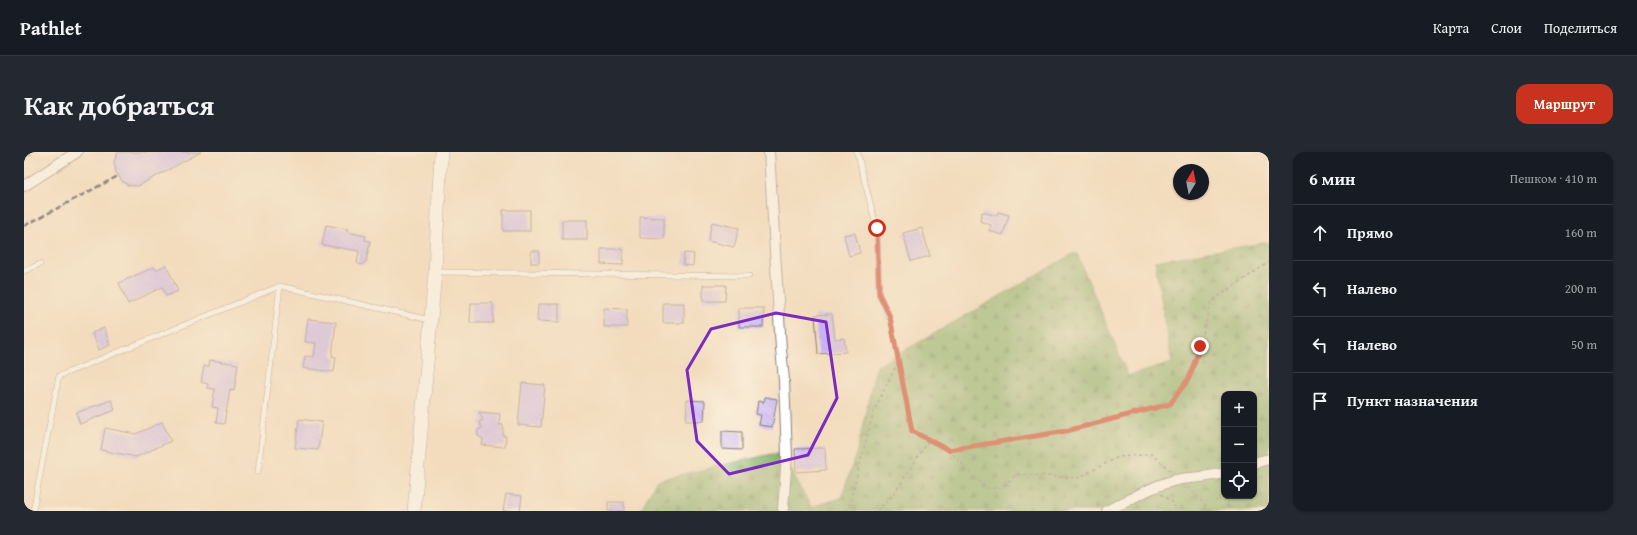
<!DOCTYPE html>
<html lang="ru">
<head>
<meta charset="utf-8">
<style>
  :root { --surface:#171b24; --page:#242831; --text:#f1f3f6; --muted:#9ea1a6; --line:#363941; --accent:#c8321e }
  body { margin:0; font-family:"Gentium Book Plus",serif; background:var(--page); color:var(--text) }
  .controls { position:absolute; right:12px; bottom:12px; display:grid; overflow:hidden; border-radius:8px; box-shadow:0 1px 3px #0004 }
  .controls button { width:36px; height:36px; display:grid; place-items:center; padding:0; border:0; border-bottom:1px solid var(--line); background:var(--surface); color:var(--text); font:20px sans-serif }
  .compass { position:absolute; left:1149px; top:12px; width:36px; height:36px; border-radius:50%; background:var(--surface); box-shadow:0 1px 3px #0004; rotate:10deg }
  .stop { position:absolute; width:12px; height:12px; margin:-9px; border:3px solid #c8321e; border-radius:50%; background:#fff }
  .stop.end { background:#c8321e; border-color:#fff; box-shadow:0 1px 4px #0008 }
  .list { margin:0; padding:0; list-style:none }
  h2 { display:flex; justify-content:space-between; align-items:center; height:52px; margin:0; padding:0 16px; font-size:17px }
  h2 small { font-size:13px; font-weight:400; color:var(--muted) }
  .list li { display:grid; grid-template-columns:26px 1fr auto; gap:12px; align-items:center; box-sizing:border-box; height:56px; padding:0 16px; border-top:1px solid var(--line) }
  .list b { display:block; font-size:15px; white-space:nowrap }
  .list em { font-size:13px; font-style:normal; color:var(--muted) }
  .icon { flex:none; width:22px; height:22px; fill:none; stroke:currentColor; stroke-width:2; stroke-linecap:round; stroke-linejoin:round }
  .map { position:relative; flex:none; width:1245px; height:359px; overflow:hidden; border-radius:12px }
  header { display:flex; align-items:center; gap:24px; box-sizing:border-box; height:56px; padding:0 20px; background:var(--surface); border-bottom:1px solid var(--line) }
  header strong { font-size:19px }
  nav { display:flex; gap:22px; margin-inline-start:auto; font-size:14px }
  .intro { display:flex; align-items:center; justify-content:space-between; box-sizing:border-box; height:96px; padding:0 24px }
  h1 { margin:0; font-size:28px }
  .button { padding:10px 18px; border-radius:12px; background:var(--accent); color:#fff; font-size:14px; font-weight:700 }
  main { display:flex; gap:24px; padding:0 24px }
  aside { flex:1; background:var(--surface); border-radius:12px; box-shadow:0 1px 3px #0004 }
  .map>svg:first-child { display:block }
  .forest { fill:url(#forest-firs); stroke:#506850; fill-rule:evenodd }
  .building { fill:url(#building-back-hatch) }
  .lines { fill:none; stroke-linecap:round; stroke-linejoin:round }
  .service-casing { stroke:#8a7f7c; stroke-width:6 }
  .minor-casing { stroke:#8a7f7c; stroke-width:12 }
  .tertiary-casing { stroke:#8a7f7c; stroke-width:14 }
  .path { stroke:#8a7f7c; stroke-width:1.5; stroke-dasharray:3 3; stroke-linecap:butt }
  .service { stroke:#fff; stroke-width:5 }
  .minor { stroke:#fff; stroke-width:10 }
  .tertiary { stroke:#fff; stroke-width:13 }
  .rail { stroke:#22223b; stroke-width:2.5; stroke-dasharray:6 3; stroke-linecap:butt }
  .route { stroke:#c8321e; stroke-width:5 }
  .marked { fill:none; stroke:#7b2cbf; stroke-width:3; stroke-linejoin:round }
</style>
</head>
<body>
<header>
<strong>Pathlet</strong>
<nav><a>Карта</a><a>Слои</a><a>Поделиться</a></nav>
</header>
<div class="intro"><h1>Как добраться</h1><a class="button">Маршрут</a></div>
<main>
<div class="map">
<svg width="1245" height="359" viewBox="0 0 1245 359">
  <defs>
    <pattern id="forest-firs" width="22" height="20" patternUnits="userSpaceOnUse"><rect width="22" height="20" fill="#7ead66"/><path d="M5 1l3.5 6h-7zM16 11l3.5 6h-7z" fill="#678c55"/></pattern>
    <pattern id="building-back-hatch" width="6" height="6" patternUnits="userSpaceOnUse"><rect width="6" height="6" fill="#cbb6fc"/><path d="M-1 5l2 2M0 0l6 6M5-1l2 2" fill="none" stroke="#ae9cd9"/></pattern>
  </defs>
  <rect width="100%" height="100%" fill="#fcf5e5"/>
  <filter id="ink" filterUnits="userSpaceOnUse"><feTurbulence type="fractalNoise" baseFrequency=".025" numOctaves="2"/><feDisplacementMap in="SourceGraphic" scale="8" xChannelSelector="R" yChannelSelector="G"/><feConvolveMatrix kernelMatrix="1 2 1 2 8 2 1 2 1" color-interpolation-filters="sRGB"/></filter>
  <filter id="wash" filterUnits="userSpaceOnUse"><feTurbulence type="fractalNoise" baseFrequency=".012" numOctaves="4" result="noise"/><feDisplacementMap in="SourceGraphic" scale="16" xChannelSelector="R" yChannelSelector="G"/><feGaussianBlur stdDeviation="0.9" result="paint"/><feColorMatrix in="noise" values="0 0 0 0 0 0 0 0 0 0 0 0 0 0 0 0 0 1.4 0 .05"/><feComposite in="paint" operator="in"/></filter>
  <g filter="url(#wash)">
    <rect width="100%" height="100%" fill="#f3dcbe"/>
    <!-- forest -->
    <path class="forest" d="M1245,90V359H616L633,328L757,300L787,355L817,346L833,299L852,215L1049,102H1053L1104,224L1148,211L1131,109ZM1200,242H1230V344H1200Z"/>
    <g id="blocks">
      <!-- building -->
      <g class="building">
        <polygon points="94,0 177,0 114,34 104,33 98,29 92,20 90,10"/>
        <rect x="479" y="58" width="27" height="21"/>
        <polygon points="958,60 973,64 974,60 985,63 979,83 965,79 967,73 956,69"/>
        <polygon points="616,65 640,66 640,87 616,86"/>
        <rect x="538" y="68" width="25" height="20"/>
        <polygon points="688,70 715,76 710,95 684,89"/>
        <polygon points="302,73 324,77 323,80 342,84 341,88 346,89 342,110 337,113 333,111 335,99 298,93"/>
        <polygon points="898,76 906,104 887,109 879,81"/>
        <polygon points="831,81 836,101 825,104 820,83"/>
        <polygon points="577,97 599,97 599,113 577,112"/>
        <rect x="507" y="99" width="8" height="12"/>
        <polygon points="660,101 670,102 669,114 659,113"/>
        <polygon points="142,113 154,139 142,144 138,135 104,152 95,131 130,115 132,118"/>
        <polygon points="679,133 702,133 701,149 679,149"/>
        <polygon points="447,151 469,151 469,171 446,171"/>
        <rect x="639" y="151" width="21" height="20"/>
        <polygon points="514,152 535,152 535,170 513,169"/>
        <polygon points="580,156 603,157 603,175 580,175"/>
        <polygon points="715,156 740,156 739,175 715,175"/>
        <polygon points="808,162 811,187 820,186 822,200 794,202 791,163"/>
        <polygon points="284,167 312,170 308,204 312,205 310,220 279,216 281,204 290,205 292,191 281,190"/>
        <polygon points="80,176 86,193 75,198 68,181"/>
        <polygon points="186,208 214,212 210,239 206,238 200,272 192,271 194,256 188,255 191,237 183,236 184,232 177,230 180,214 185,214"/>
        <polygon points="498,231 521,233 517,275 494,273"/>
        <polygon points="741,245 753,247 748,275 735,273 737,263 732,262 734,249 740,250"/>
        <polygon points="87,248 91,258 56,272 52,261"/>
        <polygon points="663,248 681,249 680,269 662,269"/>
        <polygon points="455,260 476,262 475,273 479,273 479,284 482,284 481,295 458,293 459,287 454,284 454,278 458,276 455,270 459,268"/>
        <polygon points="275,267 298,270 294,298 271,296"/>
        <polygon points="138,270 147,289 112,305 77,298 81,276 112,282"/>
        <polygon points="698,279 718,280 718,298 698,297"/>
        <polygon points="801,296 802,318 772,320 771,297"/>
        <polygon points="482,342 498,344 496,359 479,359"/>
        <rect x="584" y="350" width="16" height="9"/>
      </g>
    </g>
  </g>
  <g filter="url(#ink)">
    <use href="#blocks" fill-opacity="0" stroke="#8a7f7c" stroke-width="1"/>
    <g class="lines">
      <defs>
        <g id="service">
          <polyline points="833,0 853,77 855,142 865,165"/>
          <polyline points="0,119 16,112"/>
          <polyline points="412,120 725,124"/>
          <polyline points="234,320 256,134"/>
          <polyline points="9,359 35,224 256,134 406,168"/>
        </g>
        <g id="minor">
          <polyline points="745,0 757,197 760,228 763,303 759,357"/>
          <polyline points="0,34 53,0"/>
          <polyline points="1230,311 1245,307"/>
          <path d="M1083,359C1107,347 1131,332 1157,327C1172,325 1186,325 1200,321"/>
        </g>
        <polyline id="tertiary" points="390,359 411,120 417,0"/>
      </defs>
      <!-- service casing -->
      <use href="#service" class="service-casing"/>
      <!-- minor casing -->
      <use href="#minor" class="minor-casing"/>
      <!-- tertiary casing -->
      <use href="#tertiary" class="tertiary-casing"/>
      <!-- path -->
      <g class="path">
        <polyline points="0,7 10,0"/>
        <polyline points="867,171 888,279 925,298 1042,279 1146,252 1165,226 1176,194 1188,149 1245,110"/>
        <polyline points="925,298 961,336 977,336 993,322 1054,326 1094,305 1127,302 1147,319"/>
        <polyline points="1164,335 1187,359"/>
        <polyline points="1137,342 1150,351 1151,359"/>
        <polyline points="821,359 825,354 850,258 874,210"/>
        <polyline points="853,359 869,343 905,288"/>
      </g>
      <!-- service -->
      <use href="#service" class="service"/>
      <!-- minor -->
      <use href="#minor" class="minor"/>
      <!-- tertiary -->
      <use href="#tertiary" class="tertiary"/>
      <!-- rail -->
      <polyline class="rail" points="0,74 94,24"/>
    </g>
  </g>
  <g class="lines" filter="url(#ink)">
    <!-- route -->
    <polyline class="route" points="853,76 855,142 866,165 888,279 925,298 1042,279 1146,252 1165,226 1176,194"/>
  </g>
  <!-- marked area -->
  <path d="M0 0H1245V359H0ZM752,161L802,170L813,246L784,303L705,322L673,289L663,218L687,177Z" fill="#f3dcbe" fill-opacity=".55" fill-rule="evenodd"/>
  <path class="marked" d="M752,161L802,170L813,246L784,303L705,322L673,289L663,218L687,177Z"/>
</svg>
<div class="controls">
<button>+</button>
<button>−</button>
<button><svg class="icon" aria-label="locate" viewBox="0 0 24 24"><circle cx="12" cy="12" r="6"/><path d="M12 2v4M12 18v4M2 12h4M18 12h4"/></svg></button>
</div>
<svg class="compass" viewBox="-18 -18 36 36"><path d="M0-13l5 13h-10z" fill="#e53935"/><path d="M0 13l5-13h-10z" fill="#9ea1a6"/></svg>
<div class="stop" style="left:853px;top:76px"></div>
<div class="stop end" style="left:1176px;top:194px"></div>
</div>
<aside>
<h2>6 мин<small>Пешком · 410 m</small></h2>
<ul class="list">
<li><svg class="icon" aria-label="ahead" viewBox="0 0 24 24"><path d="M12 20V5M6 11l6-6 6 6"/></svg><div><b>Прямо</b></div><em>160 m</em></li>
<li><svg class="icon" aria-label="left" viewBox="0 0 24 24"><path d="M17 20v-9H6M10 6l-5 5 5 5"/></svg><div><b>Налево</b></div><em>200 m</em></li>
<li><svg class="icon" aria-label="left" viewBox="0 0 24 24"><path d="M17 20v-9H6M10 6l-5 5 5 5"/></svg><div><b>Налево</b></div><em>50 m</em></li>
<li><svg class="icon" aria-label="arrive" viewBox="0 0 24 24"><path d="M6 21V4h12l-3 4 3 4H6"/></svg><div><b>Пункт назначения</b></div></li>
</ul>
</aside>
</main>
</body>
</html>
